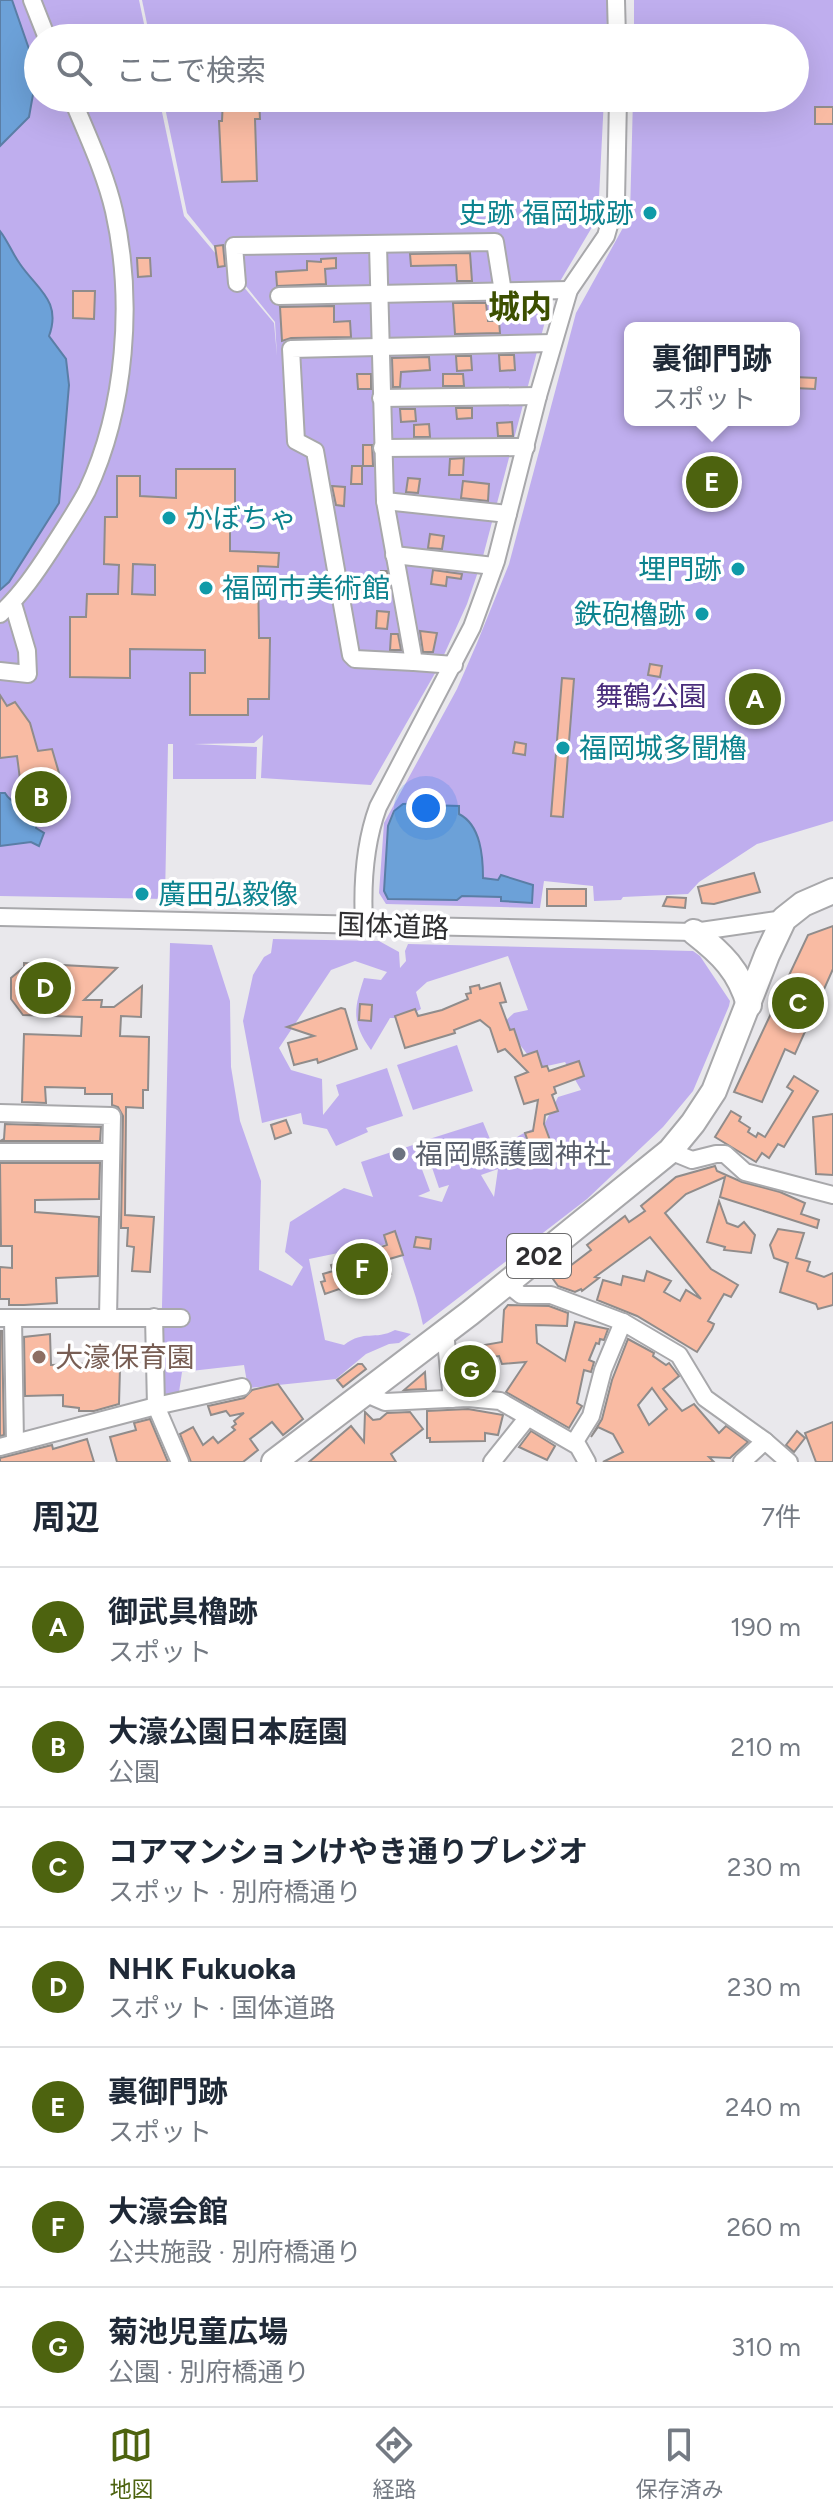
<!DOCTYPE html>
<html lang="ja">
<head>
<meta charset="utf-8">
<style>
  :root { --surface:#fff; --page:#f6f6f7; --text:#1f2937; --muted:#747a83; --line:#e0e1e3; --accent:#4d630f }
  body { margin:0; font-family:Figtree,"Noto Sans JP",sans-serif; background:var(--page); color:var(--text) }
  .you { position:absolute; left:426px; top:808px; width:28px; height:28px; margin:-20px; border:6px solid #fff; border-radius:50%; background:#1a73e8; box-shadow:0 0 0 12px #1a73e833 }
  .badge { display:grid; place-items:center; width:52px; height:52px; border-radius:50%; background:var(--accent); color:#fff; font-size:26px; font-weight:700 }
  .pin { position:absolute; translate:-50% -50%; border:4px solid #fff; box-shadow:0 2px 8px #0006 }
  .popup { position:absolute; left:624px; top:322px; width:176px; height:104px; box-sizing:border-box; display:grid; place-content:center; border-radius:12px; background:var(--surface); filter:drop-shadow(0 2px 6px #0005); font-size:26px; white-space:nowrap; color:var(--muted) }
  .popup b { font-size:30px; color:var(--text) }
  .popup::after { content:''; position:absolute; left:50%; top:100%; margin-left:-16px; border:16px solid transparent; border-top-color:var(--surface) }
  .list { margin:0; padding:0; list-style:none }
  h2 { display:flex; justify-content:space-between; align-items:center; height:104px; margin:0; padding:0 32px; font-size:34px }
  h2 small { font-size:26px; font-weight:400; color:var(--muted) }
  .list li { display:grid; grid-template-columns:52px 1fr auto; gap:24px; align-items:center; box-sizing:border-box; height:120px; padding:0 32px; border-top:2px solid var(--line) }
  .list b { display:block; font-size:30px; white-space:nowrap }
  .list p { margin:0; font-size:26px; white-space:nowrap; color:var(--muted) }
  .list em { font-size:26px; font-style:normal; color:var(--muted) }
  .icon { flex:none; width:44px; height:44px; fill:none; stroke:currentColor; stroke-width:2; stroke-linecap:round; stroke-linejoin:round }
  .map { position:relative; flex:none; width:833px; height:1462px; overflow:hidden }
  .search { position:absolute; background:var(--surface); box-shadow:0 8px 32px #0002; left:24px; right:24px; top:24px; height:88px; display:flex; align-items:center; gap:20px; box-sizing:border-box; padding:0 28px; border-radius:44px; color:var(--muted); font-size:30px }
  .sheet { height:944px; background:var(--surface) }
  nav { display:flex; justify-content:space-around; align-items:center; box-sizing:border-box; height:112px; border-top:2px solid var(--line); background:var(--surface); font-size:22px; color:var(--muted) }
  nav a { display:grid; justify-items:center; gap:4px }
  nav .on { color:var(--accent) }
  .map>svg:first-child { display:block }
  .green { fill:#bfaeee; fill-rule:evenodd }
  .water { fill:#6ca1d8; stroke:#5a7ea6; stroke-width:2 }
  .building { fill:#f9bba3; stroke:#908c8b; stroke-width:2; fill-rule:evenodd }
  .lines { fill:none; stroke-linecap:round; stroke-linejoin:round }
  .minor-casing { stroke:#a8a8ab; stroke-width:20 }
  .highway-casing { stroke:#a8a8ab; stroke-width:28 }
  .minor { stroke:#fff; stroke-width:16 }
  .highway { stroke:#fff; stroke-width:24 }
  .culture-dot { fill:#0f9aa8; stroke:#fff; stroke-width:3 }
  .worship-dot { fill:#6b7280; stroke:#fff; stroke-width:3 }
  .education-dot { fill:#8d6e63; stroke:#fff; stroke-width:3 }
  .labels { text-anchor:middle; stroke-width:7; stroke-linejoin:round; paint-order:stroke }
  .shield { fill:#fff; stroke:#6d6d6e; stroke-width:2 }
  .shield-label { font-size:26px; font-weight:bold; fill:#2f2e30 }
  .culture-label { font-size:28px; fill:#0d838f; stroke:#fff; text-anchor:start }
  .park-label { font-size:28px; fill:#492c7b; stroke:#fff }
  .street-label { font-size:28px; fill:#2f2e30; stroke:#fff }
  .worship-label { font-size:28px; fill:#5b616d; stroke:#fff; text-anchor:start }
  .education-label { font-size:28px; fill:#785e54; stroke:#fff; text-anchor:start }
  .quarter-label { font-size:32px; font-weight:bold; fill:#3c4f00; stroke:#fff }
</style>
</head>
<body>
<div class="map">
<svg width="833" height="1462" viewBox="0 0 833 1462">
  <rect width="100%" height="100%" fill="#e9e8ec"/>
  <!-- green -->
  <g class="green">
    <polygon points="0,0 139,0 147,38 38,38 38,98 159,98 184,216 274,323 277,356 275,322 187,213 163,98 604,98 598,217 552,295 482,560 467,604 438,668 371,785 261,778 263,735 254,743 194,744 257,747 256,779 173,779 173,744 168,744 165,899 0,896"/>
    <polygon points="142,0 608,0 606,38 150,38"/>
    <path d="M634,0H833V821L757,844L699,882L688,894L623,897L621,900L594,901L593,886L544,881L540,908L386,904L379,893L384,823L457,689L477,643L509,564L576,313L630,215L633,98H795V38H634ZM630,328H794V420H630Z"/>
    <path d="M273,939L379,941L399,952L400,968L406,961L405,951L408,944L693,951L700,956L730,1001L729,1006L693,1091L663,1127L587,1199L423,1325C417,1296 406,1269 397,1240L346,1258L343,1252L309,1259L325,1340L344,1345C365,1329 374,1341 395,1330L411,1334L399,1343L389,1344L366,1354L336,1379L248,1388L244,1365L182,1372L178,1399L160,1397L170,943L212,945L230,1001L231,1067L240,1121L261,1181L259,1270L292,1286L303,1267L285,1252L290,1222L344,1188L373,1197L361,1162L413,1145L430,1191L418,1196L442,1202L449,1185L439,1188L423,1141L483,1122L499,1161C505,1140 525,1131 544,1125L558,1097L581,1090L565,1062L538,1068L503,1023L514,1013L528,1010L508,956L427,982L416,992L421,1009L405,1018H390L371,1050C351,1022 354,1009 364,978L381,980L387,972L355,961L331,970L279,1048L291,1070L322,1079L323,1115L339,1095L336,1085L387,1068L403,1116L366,1128L368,1132L336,1146L327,1129L303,1124L301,1113L262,1123L243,1021L253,975L264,957L271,953ZM498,1169L494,1197L481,1175Z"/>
    <polygon points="457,1045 473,1091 413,1110 397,1065"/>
    <polygon points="485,1359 487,1380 484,1393 455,1392 453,1362"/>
  </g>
  <!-- water -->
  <g class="water">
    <polygon points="0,0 12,0 37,72 29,117 0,146"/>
    <path d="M0,231C8,241 12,253 20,264C37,289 62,301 49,336L66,359L69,385L59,503L9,582L0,590Z"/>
    <path d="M0,793H5C12,805 21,803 33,801L44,811L43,818L37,821L36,828L44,833L39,846L31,842L0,846Z"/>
    <path d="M426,803L427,805L459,806V814C481,825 483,857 483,878L498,880L501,875L533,885L532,903L501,901V897L462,896L457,900L388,899L384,891L388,826L394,811L403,804Z"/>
  </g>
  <!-- building -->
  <g class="building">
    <polygon points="223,98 259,98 260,119 255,119 257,181 222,182 219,121 222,121"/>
    <rect x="815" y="107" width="18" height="17"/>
    <polygon points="223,245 225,266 218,267 215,246"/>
    <polygon points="470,253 472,281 457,281 456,265 411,266 410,254"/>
    <polygon points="137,258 150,258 151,276 138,277"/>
    <polygon points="336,258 336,268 325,269 326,284 277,286 276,272 307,270 307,261 321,262 321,259"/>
    <polygon points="73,291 95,291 94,319 73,318"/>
    <polygon points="453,303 486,303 488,321 499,321 500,333 455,334"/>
    <polygon points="334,306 334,322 350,321 351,337 291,338 282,341 280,307"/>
    <polygon points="499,355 514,355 515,370 500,371"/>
    <polygon points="456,356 471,356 472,370 457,371"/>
    <polygon points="429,357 430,370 401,372 400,387 393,387 392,358"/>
    <polygon points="357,374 371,374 371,389 358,389"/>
    <polygon points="443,374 463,374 464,386 443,386"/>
    <polygon points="794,377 816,378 815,389 794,388"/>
    <polygon points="456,408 472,408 472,418 457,419"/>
    <polygon points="400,409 415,409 416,421 401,422"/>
    <polygon points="512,422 513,436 498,436 497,423"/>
    <polygon points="429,424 430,437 414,437 414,425"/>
    <polygon points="363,445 372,445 373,466 363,466"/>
    <polygon points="464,458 463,475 449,475 450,459"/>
    <polygon points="352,466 362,466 362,484 351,484"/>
    <path d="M176,469H235V527L230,526V551L279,553L278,567L258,566L259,638H270L269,699H248V715H190V673H205V650L130,649V678L70,677V617H86L87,594H118L119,565L104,564L105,517H117V476H140V496L176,498ZM133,564L155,565V595L132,594Z"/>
    <polygon points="408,478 420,479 418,493 406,492"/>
    <polygon points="463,481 489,484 488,501 461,498"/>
    <polygon points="332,486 345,487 344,506 336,505"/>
    <polygon points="430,534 444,536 442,549 428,548"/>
    <polygon points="433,570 462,574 461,579 447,577 446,586 431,584"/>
    <polygon points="381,571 387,571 390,589 379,587"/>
    <polygon points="377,611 389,612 387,629 376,628"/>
    <polygon points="420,631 437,633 433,652 423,652"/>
    <polygon points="391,634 398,634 401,650 390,650"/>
    <polygon points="650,664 662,666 660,677 648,675"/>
    <polygon points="562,678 574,679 563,817 551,816"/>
    <polygon points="0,695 7,706 15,702 30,723 38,751 52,749 59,773 20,779 17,756 0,758"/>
    <polygon points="515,742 526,744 525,755 513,753"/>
    <polygon points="754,873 760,892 714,904 702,903 698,887"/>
    <rect x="547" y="889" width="39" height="17"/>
    <polygon points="667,897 686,898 685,908 663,906"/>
    <polygon points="833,926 833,969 795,1054 785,1049 762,1102 734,1092 808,935"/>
    <polygon points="24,963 117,968 84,1000 102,1000 101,1007 114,1007 142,986 141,1017 121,1016 120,1036 149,1037 148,1090 143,1090 143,1108 126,1107 125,1215 154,1217 150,1272 132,1271 134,1247 127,1246 128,1228 121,1228 123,1116 118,1107 112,1105 112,1094 85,1094 85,1088 45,1087 46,1103 22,1102 24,1034 81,1036 82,1017 23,1015 11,999 11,978 24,967"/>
    <polygon points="500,983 506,1002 500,1003 510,1030 514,1029 523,1056 537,1051 542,1067 547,1066 549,1071 579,1061 584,1076 554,1087 556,1093 552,1095 558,1111 545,1115 544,1124 551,1143 531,1150 525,1133 533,1131 538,1100 524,1104 515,1077 528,1072 505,1049 498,1052 490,1028 480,1020 454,1030 455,1033 405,1048 395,1016 415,1009 418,1016 442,1010 468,999 466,994 471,993 470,987 479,985 480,989"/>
    <polygon points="360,1004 372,1005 371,1021 359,1020"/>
    <polygon points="341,1008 345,1009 357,1049 318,1063 317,1059 294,1065 288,1043 314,1036 287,1027"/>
    <polygon points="794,1076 818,1091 784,1147 778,1144 769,1158 762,1153 756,1162 715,1137 731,1111 741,1117 739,1121 750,1128 748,1132 756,1137 758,1133 765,1137 793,1091 787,1087"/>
    <polygon points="833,1114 833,1175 816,1174 813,1117"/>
    <polygon points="286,1120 291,1133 275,1139 271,1125"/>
    <polygon points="5,1124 101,1127 100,1141 0,1141 4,1139"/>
    <polygon points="0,1163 100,1163 99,1199 35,1200 35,1212 99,1217 98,1276 56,1278 57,1303 24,1305 9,1305 9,1299 0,1299 0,1267 12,1268 12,1246 1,1246"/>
    <polygon points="715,1166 717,1171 742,1182 780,1192 805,1203 801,1214 819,1220 817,1228 720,1197 725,1177 686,1194 665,1213 711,1269 738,1285 731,1297 724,1294 708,1321 714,1324 712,1329 697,1352 637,1316 597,1300 603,1280 621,1285 623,1276 644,1281 647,1271 671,1281 664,1292 680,1301 686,1290 701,1299 650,1237 595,1277 599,1278 582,1291 581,1289 575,1292 558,1286 553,1279 591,1250 587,1245 625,1216 629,1222 645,1211 641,1206 676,1177"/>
    <polygon points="719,1201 727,1223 738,1227 744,1222 755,1235 751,1253 724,1250 725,1247 707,1242"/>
    <polygon points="778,1229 804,1233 796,1258 810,1262 807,1271 824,1277 833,1273 833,1305 818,1309 816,1304 780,1292 788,1263 774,1258 770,1245"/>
    <polygon points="395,1231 403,1255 386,1260 391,1274 343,1291 339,1289 325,1294 321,1282 325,1281 323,1274 333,1271 331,1265 387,1245 384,1235"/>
    <polygon points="416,1237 431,1239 430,1249 414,1247"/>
    <polygon points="508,1305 549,1306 568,1313 567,1326 536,1325 537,1343 565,1361 575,1322 608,1329 604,1340 600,1339 599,1344 596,1343 589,1360 594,1362 591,1372 584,1370 577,1403 582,1406 569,1428 506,1392 526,1362 502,1364 499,1356 474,1359 473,1347 502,1342 504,1310"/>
    <polygon points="0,1331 2,1331 4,1435 0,1436"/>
    <polygon points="50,1334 51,1365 101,1363 101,1366 120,1368 119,1404 94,1411 79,1411 79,1408 63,1406 63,1395 25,1396 24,1337"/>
    <path d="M628,1339L654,1353L653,1356L666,1365L669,1363L679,1376L663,1389L682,1411L694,1404L719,1433L726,1426L748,1442L730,1458L709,1457L714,1462H603L623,1452L613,1434L598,1427L591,1437L602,1419L612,1380ZM652,1388L667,1409L649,1425L638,1405Z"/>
    <polygon points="358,1364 362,1364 366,1369 343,1387 337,1380"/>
    <polygon points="425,1372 426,1389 404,1390"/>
    <polygon points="278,1384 303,1419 283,1435 272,1422 250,1439 258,1450 243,1462 191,1462 180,1434 193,1427 203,1445 213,1437 218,1443 235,1430 232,1427 236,1424 234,1421 244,1413 230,1416 226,1411 211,1415 208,1406 244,1398 252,1390"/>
    <polygon points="468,1409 503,1415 498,1435 485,1433 485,1441 430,1442 430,1438 427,1438 427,1411"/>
    <polygon points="365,1412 373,1420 380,1419 387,1413 410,1412 423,1429 391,1454 396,1462 309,1462 351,1426 364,1442"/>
    <polygon points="150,1419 168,1462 117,1462 110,1437 136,1430 134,1423"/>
    <polygon points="833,1422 833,1462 816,1462 805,1433"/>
    <polygon points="531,1431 555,1446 547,1460 519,1447"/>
    <polygon points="797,1431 805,1438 794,1452 786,1445"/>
    <polygon points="87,1439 94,1462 0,1462 0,1458 52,1445 53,1449"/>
  </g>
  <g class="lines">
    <defs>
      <g id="minor">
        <polyline points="32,0 47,38"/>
        <polyline points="616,0 617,38"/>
        <polyline points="378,245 385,501 414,662 454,665"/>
        <polyline points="237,283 234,246 495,242 503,292"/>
        <polyline points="279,296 569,290"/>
        <polyline points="381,398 538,396"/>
        <polyline points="382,448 526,447"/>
        <polyline points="385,501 508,514"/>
        <polyline points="394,555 494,566"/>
        <path d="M0,614C21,595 37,571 52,548C64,529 77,510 87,491C126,408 134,300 114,211C105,172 87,135 72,98"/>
        <polyline points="414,662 355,659 351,655 315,451 296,441 291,349 553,343"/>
        <polyline points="0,671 28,674 27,651 14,607"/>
        <polyline points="0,917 694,932 784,919"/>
        <path d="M364,924C362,885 364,845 378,807L472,627L496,561L538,396L569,290L606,236L616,201L618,98"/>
        <polyline points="0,1113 112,1116 108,1317"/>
        <polyline points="670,1151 692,1160 716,1154 725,1154 745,1172 833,1195"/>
        <polyline points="0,1152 111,1152"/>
        <polyline points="506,1283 521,1295 551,1295 623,1322 679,1355 705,1398 765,1441 789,1462"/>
        <polyline points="154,1317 156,1406 180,1462"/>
        <polyline points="0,1318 181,1318"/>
        <polyline points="13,1318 15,1443"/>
        <polyline points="445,1332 452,1399"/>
        <polyline points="364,1393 385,1402 468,1398 500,1401 578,1446 587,1462"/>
        <polyline points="574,1443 591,1416 603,1370 623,1322"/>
        <polyline points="0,1447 156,1406 242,1387"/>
        <polyline points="492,1462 528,1417"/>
        <polyline points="742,1462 765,1441"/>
      </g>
      <g id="highway">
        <path d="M694,932C721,953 740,971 749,1005"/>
        <polyline points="274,1462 470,1313 670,1151 693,1123 714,1091 767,955 784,919 803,904 833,891"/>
      </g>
    </defs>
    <!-- minor casing -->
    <use href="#minor" class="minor-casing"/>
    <!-- highway casing -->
    <use href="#highway" class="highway-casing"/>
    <!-- minor -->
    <use href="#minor" class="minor"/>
    <!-- highway -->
    <use href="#highway" class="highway"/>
  </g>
  <!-- markers -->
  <g class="culture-dot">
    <circle cx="650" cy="213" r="8"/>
    <circle cx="169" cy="518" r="8"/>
    <circle cx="738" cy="569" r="8"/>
    <circle cx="206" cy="588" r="8"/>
    <circle cx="702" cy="614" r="8"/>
    <circle cx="563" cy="748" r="8"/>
    <circle cx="142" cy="894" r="8"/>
  </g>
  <circle class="worship-dot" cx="399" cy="1154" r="8"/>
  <circle class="education-dot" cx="39" cy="1357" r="8"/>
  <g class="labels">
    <!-- shield labels -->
    <rect class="shield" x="507" y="1234" width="64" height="44" rx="6"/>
    <g class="shield-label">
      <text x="539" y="1265">202</text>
    </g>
    <!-- culture labels -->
    <g class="culture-label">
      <text x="634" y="223" text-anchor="end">史跡 福岡城跡</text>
      <text x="185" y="528">かぼちゃ</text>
      <text x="722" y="579" text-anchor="end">埋門跡</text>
      <text x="222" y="598">福岡市美術館</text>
      <text x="686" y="624" text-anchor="end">鉄砲櫓跡</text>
      <text x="579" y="758">福岡城多聞櫓</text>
      <text x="158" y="904">廣田弘毅像</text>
    </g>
    <!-- park labels -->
    <g class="park-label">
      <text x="651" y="706">舞鶴公園</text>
    </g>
    <!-- street labels -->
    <g class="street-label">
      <text transform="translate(393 926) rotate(2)" y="10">国体道路</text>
    </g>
    <!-- worship labels -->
    <g class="worship-label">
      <text x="415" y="1164">福岡縣護國神社</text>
    </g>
    <!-- education labels -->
    <g class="education-label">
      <text x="55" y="1367">大濠保育園</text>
    </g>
    <!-- quarter labels -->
    <g class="quarter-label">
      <text x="520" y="318">城内</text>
    </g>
  </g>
</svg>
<div class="you"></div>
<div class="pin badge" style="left:755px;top:699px">A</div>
<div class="pin badge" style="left:41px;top:797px">B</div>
<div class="pin badge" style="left:798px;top:1003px">C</div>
<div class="pin badge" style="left:45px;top:988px">D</div>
<div class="pin badge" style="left:712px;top:482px">E</div>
<div class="popup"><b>裏御門跡</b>スポット</div>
<div class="pin badge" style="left:362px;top:1269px">F</div>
<div class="pin badge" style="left:470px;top:1371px">G</div>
<div class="search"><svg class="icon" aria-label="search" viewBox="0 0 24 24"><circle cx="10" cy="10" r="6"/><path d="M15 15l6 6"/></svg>ここで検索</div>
</div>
<section class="sheet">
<h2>周辺<small>7件</small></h2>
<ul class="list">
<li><span class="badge">A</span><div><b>御武具櫓跡</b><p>スポット</p></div><em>190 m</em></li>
<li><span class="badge">B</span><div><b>大濠公園日本庭園</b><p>公園</p></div><em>210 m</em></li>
<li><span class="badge">C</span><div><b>コアマンションけやき通りプレジオ</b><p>スポット · 別府橋通り</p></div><em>230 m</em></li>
<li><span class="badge">D</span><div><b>NHK Fukuoka</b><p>スポット · 国体道路</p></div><em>230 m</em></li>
<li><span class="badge">E</span><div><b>裏御門跡</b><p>スポット</p></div><em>240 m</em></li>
<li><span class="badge">F</span><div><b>大濠会館</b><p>公共施設 · 別府橋通り</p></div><em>260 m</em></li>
<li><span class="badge">G</span><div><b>菊池児童広場</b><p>公園 · 別府橋通り</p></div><em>310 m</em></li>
</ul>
</section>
<nav>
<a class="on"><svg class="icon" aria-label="map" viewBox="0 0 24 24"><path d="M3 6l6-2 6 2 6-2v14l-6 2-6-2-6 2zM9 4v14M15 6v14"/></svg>地図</a>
<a><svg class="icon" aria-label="directions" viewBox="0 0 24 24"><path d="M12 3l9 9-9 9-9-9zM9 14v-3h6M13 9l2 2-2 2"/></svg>経路</a>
<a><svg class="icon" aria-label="saved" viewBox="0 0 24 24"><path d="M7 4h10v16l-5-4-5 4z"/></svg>保存済み</a>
</nav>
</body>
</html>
